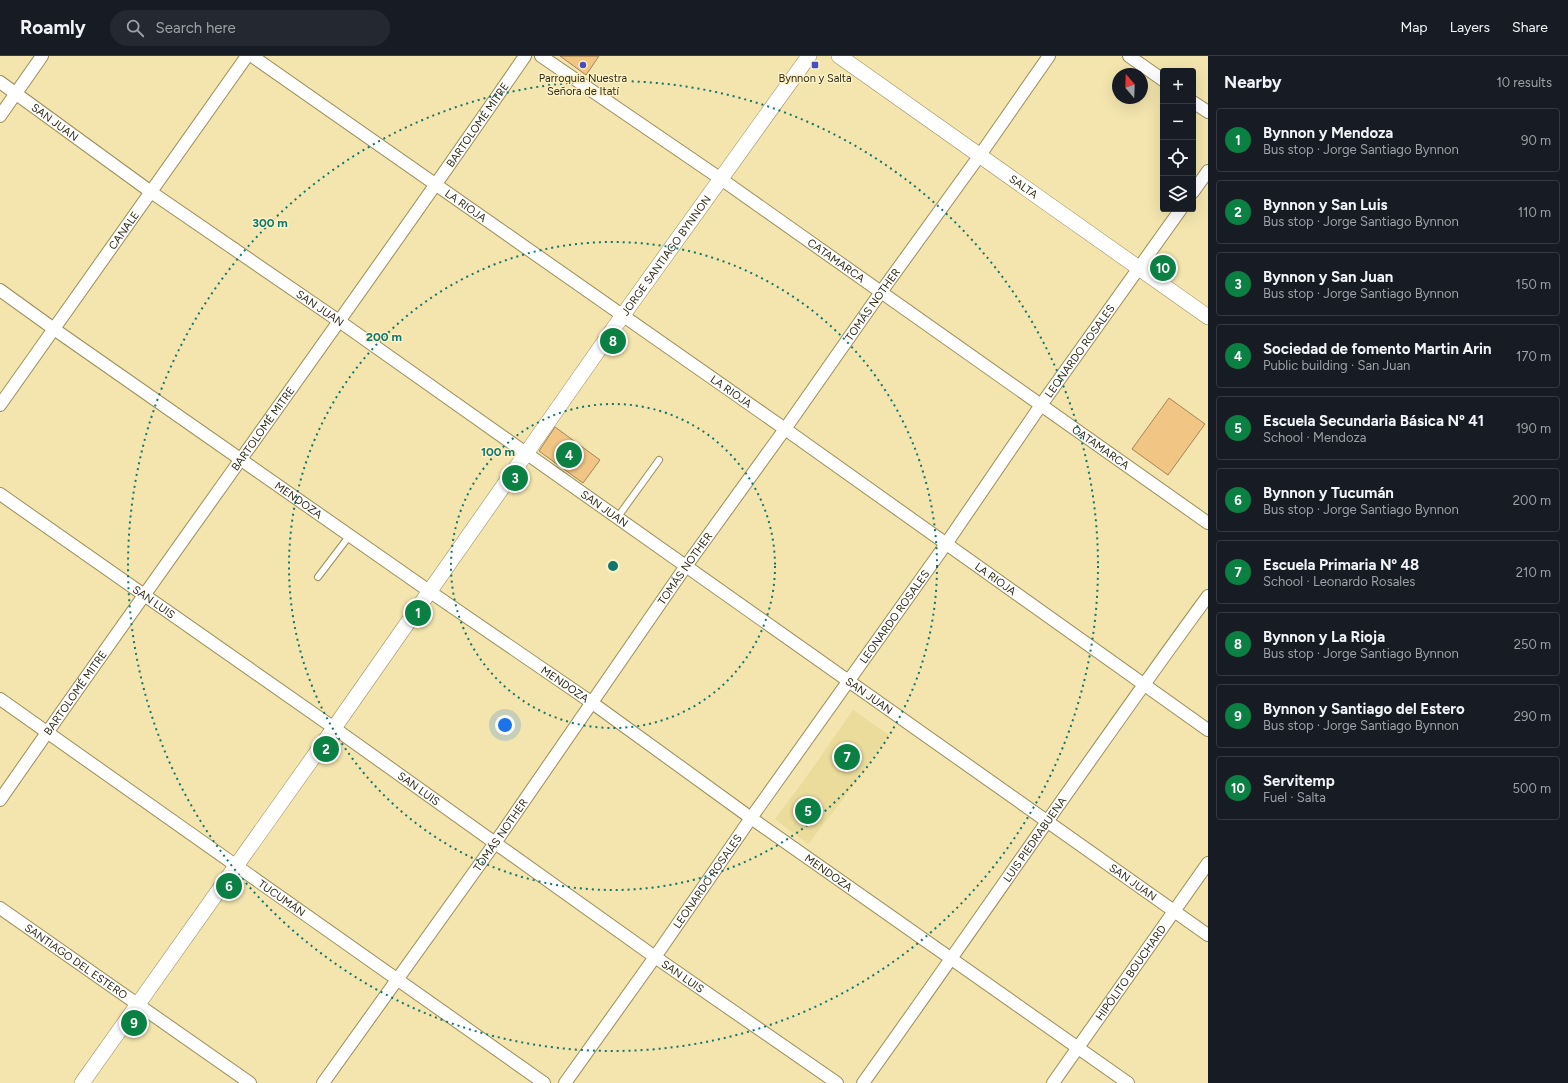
<!DOCTYPE html>
<html lang="en">
<head>
<meta charset="utf-8">
<style>
  :root { --surface:#171b24; --page:#242831; --text:#f1f3f6; --muted:#9ea1a6; --line:#363941; --accent:#0b8043 }
  body { margin:0; font-family:Figtree,sans-serif; background:var(--page); color:var(--text) }
  .controls { position:absolute; right:12px; top:12px; display:grid; overflow:hidden; border-radius:4px; box-shadow:0 4px 16px #0002 }
  .controls button { width:36px; height:36px; display:grid; place-items:center; padding:0; border:0; border-bottom:1px solid var(--line); background:var(--surface); color:var(--text); font:20px sans-serif }
  .compass { position:absolute; left:1112px; top:12px; width:36px; height:36px; border-radius:50%; background:var(--surface); box-shadow:0 4px 16px #0002; rotate:341deg }
  .you { position:absolute; left:505px; top:669px; width:14px; height:14px; margin:-10px; border:3px solid #fff; border-radius:50%; background:#1a73e8; box-shadow:0 0 0 6px #1a73e833 }
  .badge { display:grid; place-items:center; width:26px; height:26px; border-radius:50%; background:var(--accent); color:#fff; font-size:13px; font-weight:700 }
  .pin { position:absolute; translate:-50% -50%; border:2px solid #fff; box-shadow:0 1px 4px #0006 }
  .list { margin:0; padding:0; list-style:none }
  h2 { display:flex; justify-content:space-between; align-items:center; height:52px; margin:0; padding:0 16px; font-size:17px }
  h2 small { font-size:13px; font-weight:400; color:var(--muted) }
  .list li { display:grid; grid-template-columns:26px 1fr auto; gap:12px; align-items:center; box-sizing:border-box; height:64px; margin:0 8px 8px; padding:0 8px; border:1px solid var(--line); border-radius:4px }
  .list b { display:block; font-size:15px; white-space:nowrap }
  .list p { margin:0; font-size:13px; white-space:nowrap; color:var(--muted) }
  .list em { font-size:13px; font-style:normal; color:var(--muted) }
  .icon { flex:none; width:22px; height:22px; fill:none; stroke:currentColor; stroke-width:2; stroke-linecap:round; stroke-linejoin:round }
  .map { position:relative; flex:none; width:1208px; height:1027px; overflow:hidden }
  header { display:flex; align-items:center; gap:24px; box-sizing:border-box; height:56px; padding:0 20px; background:var(--surface); border-bottom:1px solid var(--line) }
  header strong { font-size:19px }
  nav { display:flex; gap:22px; margin-inline-start:auto; font-size:14px }
  .search { width:280px; height:36px; background:var(--page); display:flex; align-items:center; gap:10px; box-sizing:border-box; padding:0 14px; border-radius:22px; color:var(--muted); font-size:15px }
  main { display:flex }
  aside { flex:1; background:var(--surface) }
  .map>svg:first-child { display:block }
  .built { fill:#ebdc9c }
  .building { fill:#f1c584; stroke:#a48456 }
  .lines { fill:none; stroke-linecap:round; stroke-linejoin:round }
  .service-casing { stroke:#9b8e59; stroke-width:8 }
  .minor-casing { stroke:#9b8e59; stroke-width:14 }
  .tertiary-casing { stroke:#9b8e59; stroke-width:16 }
  .service { stroke:#fff; stroke-width:6 }
  .minor { stroke:#fff; stroke-width:12 }
  .tertiary { stroke:#fff; stroke-width:15 }
  .ring { fill:none; stroke:#0f766e; stroke-width:2; stroke-dasharray:2 4 }
  .poi-dot { fill:#494dc2; stroke:#fdf2c6; stroke-width:1.5 }
  .labels { text-anchor:middle; stroke-width:3; stroke-linejoin:round; paint-order:stroke }
  .poi-label { font-size:11px; fill:#312c16; stroke:#fdf2c6 }
  .street-label { font-size:11px; fill:#312c16; stroke:#fdf2c6 }
  .centre { fill:#0f766e; stroke:#fdf2c6; stroke-width:2 }
  .ring-label { font-size:12px; text-anchor:middle; font-weight:bold; fill:#0f766e; stroke:#fdf2c6; stroke-width:3; stroke-linejoin:round; paint-order:stroke }
</style>
</head>
<body>
<header>
<strong>Roamly</strong>
<div class="search"><svg class="icon" aria-label="search" viewBox="0 0 24 24"><circle cx="10" cy="10" r="6"/><path d="M15 15l6 6"/></svg>Search here</div>
<nav><a>Map</a><a>Layers</a><a>Share</a></nav>
</header>
<main>
<div class="map">
<svg width="1208" height="1027" viewBox="0 0 1208 1027">
  <rect width="100%" height="100%" fill="#f3e5ad"/>
  <!-- built -->
  <polygon class="built" points="853,654 889,679 840,747 808,788 775,763 805,723"/>
  <!-- building -->
  <g class="building">
    <polygon points="560,0 599,0 586,19"/>
    <polygon points="1169,342 1205,368 1168,419 1132,393"/>
    <polygon points="555,371 600,404 583,427 539,395"/>
  </g>
  <g class="lines">
    <defs>
      <g id="service">
        <polyline points="617,462 659,404"/>
        <polyline points="318,521 350,479"/>
      </g>
      <g id="minor">
        <path id="s1" d="M252,0L785,373L1208,674"/>
        <path id="s2" d="M541,0L721,123L1208,467"/>
        <polyline points="1129,0 1163,24"/>
        <path id="s3" d="M0,26L151,136L339,265L1208,879"/>
        <polyline points="1193,46 1208,56"/>
        <polyline points="0,60 42,0"/>
        <polyline points="1193,136 1208,115"/>
        <path id="s4" d="M0,234L54,273L429,535L591,646L751,762L1128,1027"/>
        <path id="s5" d="M0,349L247,0"/>
        <path id="s6" d="M0,438L334,672L655,901L837,1027"/>
        <path id="s7" d="M0,643L544,1027"/>
        <path id="s8" d="M0,744C173,495 353,250 525,0"/>
        <path id="s9" d="M0,852L250,1027"/>
        <path id="s10" d="M323,1027L495,787L686,510L785,373L881,236L980,99L1049,0"/>
        <path id="s11" d="M565,1027L655,901L751,762L946,488L1041,349L1181,153"/>
        <path id="s12" d="M863,1027C979,865 1090,701 1208,540"/>
        <path id="s13" d="M1053,1027L1208,807"/>
      </g>
      <g id="tertiary">
        <path id="s14" d="M839,0L1208,261"/>
        <path id="s15" d="M82,1027L334,672L623,259L809,0"/>
      </g>
    </defs>
    <!-- service casing -->
    <use href="#service" class="service-casing"/>
    <!-- minor casing -->
    <use href="#minor" class="minor-casing"/>
    <!-- tertiary casing -->
    <use href="#tertiary" class="tertiary-casing"/>
    <!-- service -->
    <use href="#service" class="service"/>
    <!-- minor -->
    <use href="#minor" class="minor"/>
    <!-- tertiary -->
    <use href="#tertiary" class="tertiary"/>
  </g>
  <!-- distance rings -->
  <g class="ring">
    <circle cx="613" cy="510" r="162"/>
    <circle cx="613" cy="510" r="324"/>
    <circle cx="613" cy="510" r="485"/>
  </g>
  <!-- markers -->
  <g class="poi-dot">
    <circle cx="583" cy="9" r="4"/>
    <rect x="811" y="5" width="8" height="8" rx="2"/>
  </g>
  <g class="labels">
    <!-- poi labels -->
    <g class="poi-label">
      <text x="583" y="26">Parroquia Nuestra<tspan x="583" dy="13">Señora de Itatí</tspan></text>
      <text x="815" y="26">Bynnon y Salta</text>
    </g>
    <!-- street labels -->
    <g class="street-label">
      <text dy="4" stroke="none"><textPath href="#s3" startOffset="68">SAN JUAN</textPath></text>
      <text dy="4" stroke="none"><textPath href="#s8" startOffset="827">BARTOLOMÉ MITRE</textPath></text>
      <text dy="4" stroke="none"><textPath href="#s14" startOffset="226">SALTA</textPath></text>
      <text dy="4" stroke="none"><textPath href="#s1" startOffset="261">LA RIOJA</textPath></text>
      <text dy="4" stroke="none"><textPath href="#s5" startOffset="214">CANALE</textPath></text>
      <text dy="4" stroke="none"><textPath href="#s15" startOffset="1013">JORGE SANTIAGO BYNNON</textPath></text>
      <text dy="4" stroke="none"><textPath href="#s2" startOffset="359">CATAMARCA</textPath></text>
      <text dy="4" stroke="none"><textPath href="#s10" startOffset="953">TOMÁS NOTHER</textPath></text>
      <text dy="4" stroke="none"><textPath href="#s3" startOffset="392">SAN JUAN</textPath></text>
      <text dy="4" stroke="none"><textPath href="#s11" startOffset="895">LEONARDO ROSALES</textPath></text>
      <text dy="4" stroke="none"><textPath href="#s1" startOffset="585">LA RIOJA</textPath></text>
      <text dy="4" stroke="none"><textPath href="#s8" startOffset="455">BARTOLOMÉ MITRE</textPath></text>
      <text dy="4" stroke="none"><textPath href="#s2" startOffset="683">CATAMARCA</textPath></text>
      <text dy="4" stroke="none"><textPath href="#s4" startOffset="365">MENDOZA</textPath></text>
      <text dy="4" stroke="none"><textPath href="#s3" startOffset="740">SAN JUAN</textPath></text>
      <text dy="4" stroke="none"><textPath href="#s10" startOffset="629">TOMÁS NOTHER</textPath></text>
      <text dy="4" stroke="none"><textPath href="#s1" startOffset="909">LA RIOJA</textPath></text>
      <text dy="4" stroke="none"><textPath href="#s6" startOffset="188">SAN LUIS</textPath></text>
      <text dy="4" stroke="none"><textPath href="#s11" startOffset="571">LEONARDO ROSALES</textPath></text>
      <text dy="4" stroke="none"><textPath href="#s4" startOffset="689">MENDOZA</textPath></text>
      <text dy="4" stroke="none"><textPath href="#s8" startOffset="131">BARTOLOMÉ MITRE</textPath></text>
      <text dy="4" stroke="none"><textPath href="#s3" startOffset="1064">SAN JUAN</textPath></text>
      <text dy="4" stroke="none"><textPath href="#s6" startOffset="512">SAN LUIS</textPath></text>
      <text dy="4" stroke="none"><textPath href="#s10" startOffset="305">TOMÁS NOTHER</textPath></text>
      <text dy="4" stroke="none"><textPath href="#s12" startOffset="298">LUIS PIEDRABUENA</textPath></text>
      <text dy="4" stroke="none"><textPath href="#s4" startOffset="1013">MENDOZA</textPath></text>
      <text dy="4" stroke="none"><textPath href="#s11" startOffset="247">LEONARDO ROSALES</textPath></text>
      <text dy="4" stroke="none"><textPath href="#s3" startOffset="1387">SAN JUAN</textPath></text>
      <text dy="4" stroke="none"><textPath href="#s7" startOffset="345">TUCUMÁN</textPath></text>
      <text dy="4" stroke="none"><textPath href="#s9" startOffset="93">SANTIAGO DEL ESTERO</textPath></text>
      <text dy="4" stroke="none"><textPath href="#s13" startOffset="135">HIPÓLITO BOUCHARD</textPath></text>
      <text dy="4" stroke="none"><textPath href="#s6" startOffset="836">SAN LUIS</textPath></text>
    </g>
  </g>
  <circle cx="613" cy="510" r="6" class="centre"/>
  <g class="ring-label">
    <text x="270" y="171">300 m</text>
    <text x="384" y="285">200 m</text>
    <text x="498" y="400">100 m</text>
  </g>
</svg>
<div class="controls">
<button>+</button>
<button>−</button>
<button><svg class="icon" aria-label="locate" viewBox="0 0 24 24"><circle cx="12" cy="12" r="6"/><path d="M12 2v4M12 18v4M2 12h4M18 12h4"/></svg></button>
<button><svg class="icon" aria-label="layers" viewBox="0 0 24 24"><path d="M12 4l9 5-9 5-9-5zM3 14l9 5 9-5"/></svg></button>
</div>
<svg class="compass" viewBox="-18 -18 36 36"><path d="M0-13l5 13h-10z" fill="#e53935"/><path d="M0 13l5-13h-10z" fill="#9ea1a6"/></svg>
<div class="you"></div>
<div class="pin badge" style="left:418px;top:557px">1</div>
<div class="pin badge" style="left:326px;top:693px">2</div>
<div class="pin badge" style="left:515px;top:422px">3</div>
<div class="pin badge" style="left:569px;top:399px">4</div>
<div class="pin badge" style="left:808px;top:755px">5</div>
<div class="pin badge" style="left:229px;top:830px">6</div>
<div class="pin badge" style="left:847px;top:701px">7</div>
<div class="pin badge" style="left:613px;top:285px">8</div>
<div class="pin badge" style="left:134px;top:967px">9</div>
<div class="pin badge" style="left:1163px;top:212px">10</div>
</div>
<aside>
<h2>Nearby<small>10 results</small></h2>
<ul class="list">
<li><span class="badge">1</span><div><b>Bynnon y Mendoza</b><p>Bus stop · Jorge Santiago Bynnon</p></div><em>90 m</em></li>
<li><span class="badge">2</span><div><b>Bynnon y San Luis</b><p>Bus stop · Jorge Santiago Bynnon</p></div><em>110 m</em></li>
<li><span class="badge">3</span><div><b>Bynnon y San Juan</b><p>Bus stop · Jorge Santiago Bynnon</p></div><em>150 m</em></li>
<li><span class="badge">4</span><div><b>Sociedad de fomento Martin Arin</b><p>Public building · San Juan</p></div><em>170 m</em></li>
<li><span class="badge">5</span><div><b>Escuela Secundaria Básica Nº 41</b><p>School · Mendoza</p></div><em>190 m</em></li>
<li><span class="badge">6</span><div><b>Bynnon y Tucumán</b><p>Bus stop · Jorge Santiago Bynnon</p></div><em>200 m</em></li>
<li><span class="badge">7</span><div><b>Escuela Primaria Nº 48</b><p>School · Leonardo Rosales</p></div><em>210 m</em></li>
<li><span class="badge">8</span><div><b>Bynnon y La Rioja</b><p>Bus stop · Jorge Santiago Bynnon</p></div><em>250 m</em></li>
<li><span class="badge">9</span><div><b>Bynnon y Santiago del Estero</b><p>Bus stop · Jorge Santiago Bynnon</p></div><em>290 m</em></li>
<li><span class="badge">10</span><div><b>Servitemp</b><p>Fuel · Salta</p></div><em>500 m</em></li>
</ul>
</aside>
</main>
</body>
</html>
